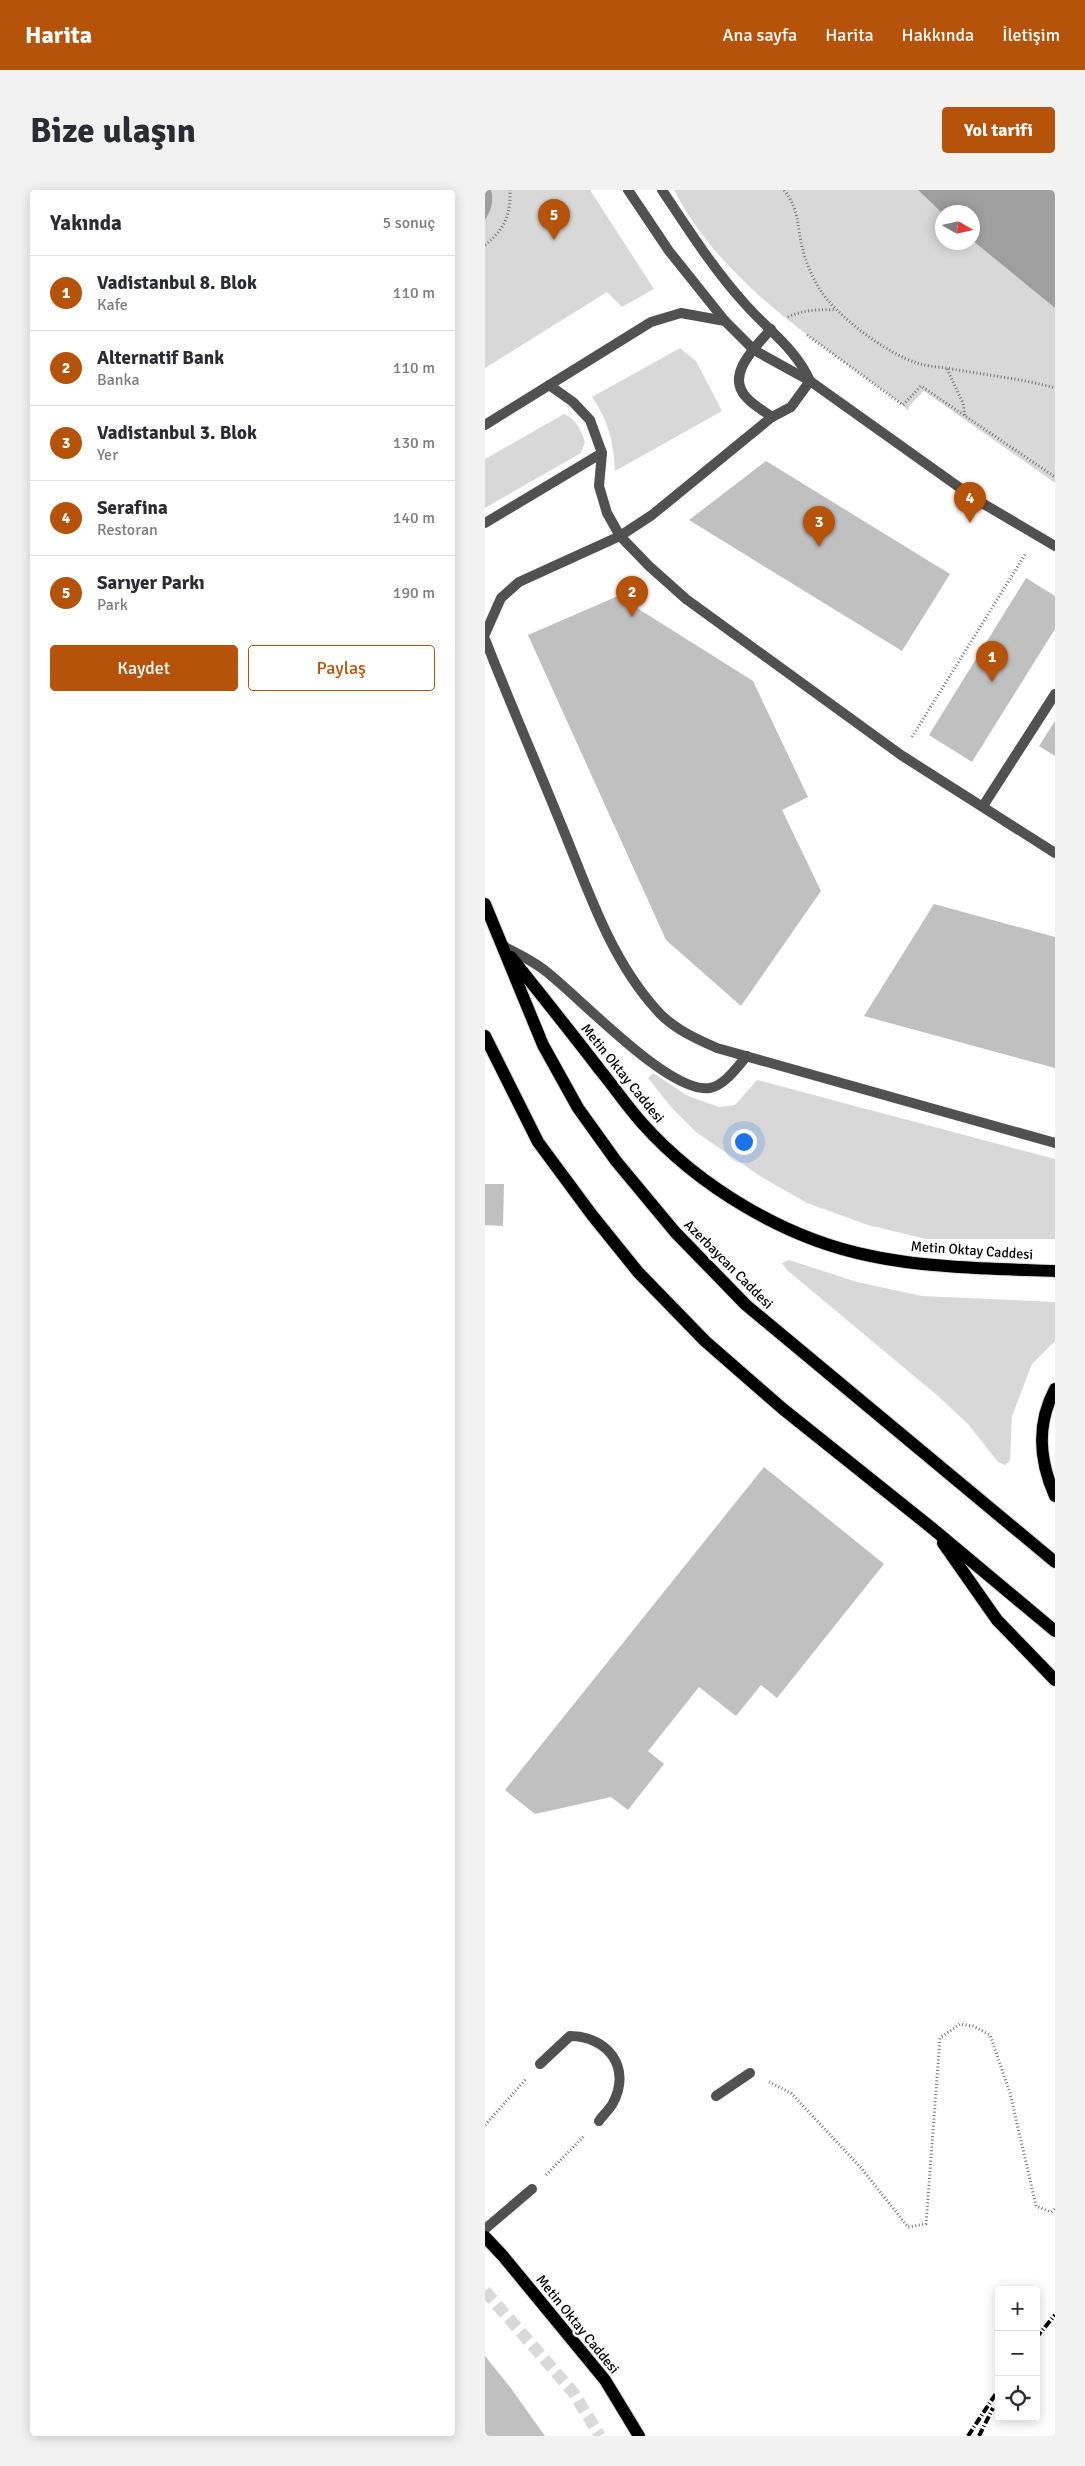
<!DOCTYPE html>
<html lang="tr">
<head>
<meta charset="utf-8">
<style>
  :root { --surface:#fff; --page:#f2f2f3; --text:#2b2b33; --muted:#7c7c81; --line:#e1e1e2; --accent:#b45309 }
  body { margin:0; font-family:Signika,sans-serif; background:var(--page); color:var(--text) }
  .controls { position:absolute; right:15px; bottom:15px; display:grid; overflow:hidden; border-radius:5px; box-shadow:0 2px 12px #0003 }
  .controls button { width:45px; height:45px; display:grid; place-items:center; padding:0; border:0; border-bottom:1px solid var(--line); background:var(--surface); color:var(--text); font:25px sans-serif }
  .compass { position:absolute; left:450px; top:15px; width:45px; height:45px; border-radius:50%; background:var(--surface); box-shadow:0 2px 12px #0003; rotate:99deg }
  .you { position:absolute; left:258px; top:951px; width:18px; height:18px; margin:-12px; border:4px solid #fff; border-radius:50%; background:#1a73e8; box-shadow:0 0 0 8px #1a73e833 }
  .badge { display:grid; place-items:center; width:32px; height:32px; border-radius:50%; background:var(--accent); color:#fff; font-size:16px; font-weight:700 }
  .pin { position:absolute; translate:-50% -41px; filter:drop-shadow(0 1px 2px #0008) }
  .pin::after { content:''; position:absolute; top:26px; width:18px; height:15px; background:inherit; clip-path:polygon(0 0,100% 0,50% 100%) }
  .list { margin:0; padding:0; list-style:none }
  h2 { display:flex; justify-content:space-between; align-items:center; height:65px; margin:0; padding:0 20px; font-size:21px }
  h2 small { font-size:16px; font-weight:400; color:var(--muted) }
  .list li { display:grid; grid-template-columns:32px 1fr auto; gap:15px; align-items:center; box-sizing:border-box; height:75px; padding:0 20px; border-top:1px solid var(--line) }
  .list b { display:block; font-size:19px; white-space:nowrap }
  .list p { margin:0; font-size:16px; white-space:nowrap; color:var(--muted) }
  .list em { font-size:16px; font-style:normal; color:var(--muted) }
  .actions { display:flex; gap:10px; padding:15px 20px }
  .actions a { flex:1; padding:11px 0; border:1px solid var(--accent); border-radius:5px; text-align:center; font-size:18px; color:var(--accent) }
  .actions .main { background:var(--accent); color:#fff }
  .icon { flex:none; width:28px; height:28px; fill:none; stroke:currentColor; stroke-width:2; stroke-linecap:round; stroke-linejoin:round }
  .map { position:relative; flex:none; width:570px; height:2246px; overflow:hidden; border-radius:5px }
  header { display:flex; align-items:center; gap:30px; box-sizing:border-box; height:70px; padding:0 25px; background:var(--accent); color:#fff }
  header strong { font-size:24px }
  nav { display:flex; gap:28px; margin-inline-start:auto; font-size:18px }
  .intro { display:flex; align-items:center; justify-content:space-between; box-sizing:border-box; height:120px; padding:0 30px }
  h1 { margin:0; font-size:35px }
  .button { padding:12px 22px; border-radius:5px; background:var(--accent); color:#fff; font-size:18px; font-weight:700 }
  main { display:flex; gap:30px; padding:0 30px }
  aside { flex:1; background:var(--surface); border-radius:5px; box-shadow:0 2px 12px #0003 }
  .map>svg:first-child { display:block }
  .green { fill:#d8d8d8 }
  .water { fill:#9f9f9f }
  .building { fill:#c0c0c0 }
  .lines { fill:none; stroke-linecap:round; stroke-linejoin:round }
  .primary-tunnel { stroke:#d9d9d9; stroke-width:12; stroke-dasharray:12 6; stroke-linecap:butt }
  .primary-casing { stroke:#dbdbdb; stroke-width:14 }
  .path { stroke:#737373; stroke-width:3; stroke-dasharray:1 2.5; stroke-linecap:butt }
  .lane { stroke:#515151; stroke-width:10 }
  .street { stroke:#515151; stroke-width:10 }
  .primary { stroke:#000; stroke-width:12 }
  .rail { stroke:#000; stroke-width:4; stroke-dasharray:8 2.5 1 2.5; stroke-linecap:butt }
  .labels { text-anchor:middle; stroke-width:5; stroke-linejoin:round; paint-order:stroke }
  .street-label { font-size:14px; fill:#000; stroke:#fff }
</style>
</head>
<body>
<header>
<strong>Harita</strong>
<nav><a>Ana sayfa</a><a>Harita</a><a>Hakkında</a><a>İletişim</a></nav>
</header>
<div class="intro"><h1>Bize ulaşın</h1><a class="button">Yol tarifi</a></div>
<main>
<aside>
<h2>Yakında<small>5 sonuç</small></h2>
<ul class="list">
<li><span class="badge">1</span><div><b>Vadistanbul 8. Blok</b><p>Kafe</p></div><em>110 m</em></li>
<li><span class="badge">2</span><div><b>Alternatif Bank</b><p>Banka</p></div><em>110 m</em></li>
<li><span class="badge">3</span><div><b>Vadistanbul 3. Blok</b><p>Yer</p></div><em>130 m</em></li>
<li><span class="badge">4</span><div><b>Serafina</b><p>Restoran</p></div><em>140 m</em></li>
<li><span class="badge">5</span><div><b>Sarıyer Parkı</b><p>Park</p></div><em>190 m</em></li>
</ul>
<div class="actions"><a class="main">Kaydet</a><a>Paylaş</a></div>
</aside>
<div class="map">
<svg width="570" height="2246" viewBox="0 0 570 2246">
  <rect width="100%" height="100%" fill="#fff"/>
  <!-- green -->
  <g class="green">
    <polygon points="0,0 105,0 169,99 137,117 122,102 0,178"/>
    <path d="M189,0H433L457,23L458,52H488V51L570,118V293L439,201L424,216L423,221L418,215C335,153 238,95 189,0Z"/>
    <path d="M195,158L211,171L237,221L130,281C129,254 123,229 107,207Z"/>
    <path d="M79,224C92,230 95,238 100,252L96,263L0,318V269Z"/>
    <polygon points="168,883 203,906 234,917 250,915 272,890 570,969 570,1049 441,1049 383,1035 322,1013 275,986 211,942 186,917 163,888"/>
    <polygon points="304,1070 372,1092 437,1106 570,1112 570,1151 547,1174 527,1226 525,1271 520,1275 513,1272 483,1234 453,1206 302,1080 297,1073"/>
  </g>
  <!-- water -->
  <g class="water">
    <path d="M0,0H6C9,11 6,21 0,30Z"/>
    <polygon points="433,0 570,0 570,118 488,51 488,22 457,23"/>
  </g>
  <!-- building -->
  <g class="building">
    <polygon points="281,271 465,384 417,461 204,330"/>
    <polygon points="541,388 570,406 570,439 487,572 444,545"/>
    <polygon points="133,406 268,491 323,607 297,620 336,701 256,816 181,750 43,445"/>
    <polygon points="570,531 570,566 554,556"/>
    <polygon points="449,714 570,747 570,878 379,826"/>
    <polygon points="0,994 19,994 18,1036 0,1035"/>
    <polygon points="279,1277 399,1374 292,1508 276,1495 251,1526 214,1497 163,1561 179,1574 143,1620 126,1607 50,1624 20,1600"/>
    <polygon points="0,2166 25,2197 60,2246 0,2246"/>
  </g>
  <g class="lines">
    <!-- primary-tunnel -->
    <polyline class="primary-tunnel" points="0,2101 88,2202 115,2246"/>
    <defs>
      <g id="primary">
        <polyline points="0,714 58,855 93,918 131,971 190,1042 261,1115 570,1372"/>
        <path d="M26,767C56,805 86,842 115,880C129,897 142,916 157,933C214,997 301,1049 386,1066C442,1078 512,1079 570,1081"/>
        <polyline points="0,846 53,952 107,1025 153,1082 220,1151 298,1219 448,1339 570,1441"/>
        <path d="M570,1199C551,1235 554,1270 570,1306"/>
        <polyline points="458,1353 512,1430 570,1490"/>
        <polyline points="0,2047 18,2066 120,2190 154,2246"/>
      </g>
    </defs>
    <!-- primary casing -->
    <use href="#primary" class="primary-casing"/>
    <!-- path -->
    <g class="path">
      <path d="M299,0C316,22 311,36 318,60C321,73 327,86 334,98C351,126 401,163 432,173C441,176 452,177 462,178C498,185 535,188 570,198"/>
      <path d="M0,55C19,40 26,25 25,0"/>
      <path d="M303,127C317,120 336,119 351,120"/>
      <polyline points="322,145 418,215 436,196 570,287"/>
      <polyline points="462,179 478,213 480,226"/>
      <polyline points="427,547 541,363"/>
      <polyline points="284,1892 306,1903 376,1978 423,2037 441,2034 455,1848 475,1834 488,1836 505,1845 525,1903 551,2016 566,2022 570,2019"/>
      <polyline points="0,1935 41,1889"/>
      <polyline points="61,1985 99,1946"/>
    </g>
    <!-- lane -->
    <g class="lane">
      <polyline points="143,0 184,61 240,131 269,160 325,191 492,310 570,356"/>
      <path d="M177,0C203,39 229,80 261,115C284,141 311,159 325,191"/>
      <path d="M286,139C271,157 239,185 262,208C268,215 279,221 287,227L306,217L325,191"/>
      <polyline points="64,195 88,212 105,230 117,263 114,296 122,323 135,346 164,376 201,409 416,565 570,663"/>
      <polyline points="0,235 166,132 196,123 240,131"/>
      <polyline points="0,333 117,263"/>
      <polyline points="0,444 16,408 34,392 135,346 167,325 287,227"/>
      <path d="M0,449C25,513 52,575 78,639C103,700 125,767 169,817C185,837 209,848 232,858L570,953"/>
      <polyline points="498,616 570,504"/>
      <path d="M18,756C31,763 46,770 58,779C92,804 184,905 225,898C240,895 252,877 262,866"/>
      <polyline points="231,1906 265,1883"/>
    </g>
    <!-- street -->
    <g class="street">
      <path d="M55,1874L85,1846C122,1846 147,1877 128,1913C125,1919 118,1925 114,1931"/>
      <polyline points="0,2039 47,1999"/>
    </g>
    <!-- primary -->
    <use href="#primary" class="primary"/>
    <!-- rail -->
    <g class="rail">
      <polyline points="551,2148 570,2125"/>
      <polyline points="483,2246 514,2199"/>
      <polyline points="494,2246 508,2218"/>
    </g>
  </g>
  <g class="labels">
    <!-- street labels -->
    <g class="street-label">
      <text transform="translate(138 883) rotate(51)" y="5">Metin Oktay Caddesi</text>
      <text transform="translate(487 1060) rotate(4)" y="5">Metin Oktay Caddesi</text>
      <text transform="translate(244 1074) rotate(45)" y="5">Azerbaycan Caddesi</text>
      <text transform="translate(93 2134) rotate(51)" y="5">Metin Oktay Caddesi</text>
    </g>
  </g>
</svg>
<div class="controls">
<button>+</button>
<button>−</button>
<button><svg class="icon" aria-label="locate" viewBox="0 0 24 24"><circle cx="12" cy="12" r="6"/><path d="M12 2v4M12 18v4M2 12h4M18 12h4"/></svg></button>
</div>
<svg class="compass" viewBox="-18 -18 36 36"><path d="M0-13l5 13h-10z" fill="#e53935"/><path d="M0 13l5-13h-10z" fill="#7c7c81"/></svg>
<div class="you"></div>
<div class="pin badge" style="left:507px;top:492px">1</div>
<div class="pin badge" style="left:147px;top:427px">2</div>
<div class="pin badge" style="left:334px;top:357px">3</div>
<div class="pin badge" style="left:485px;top:333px">4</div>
<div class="pin badge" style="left:69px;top:50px">5</div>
</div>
</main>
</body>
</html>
